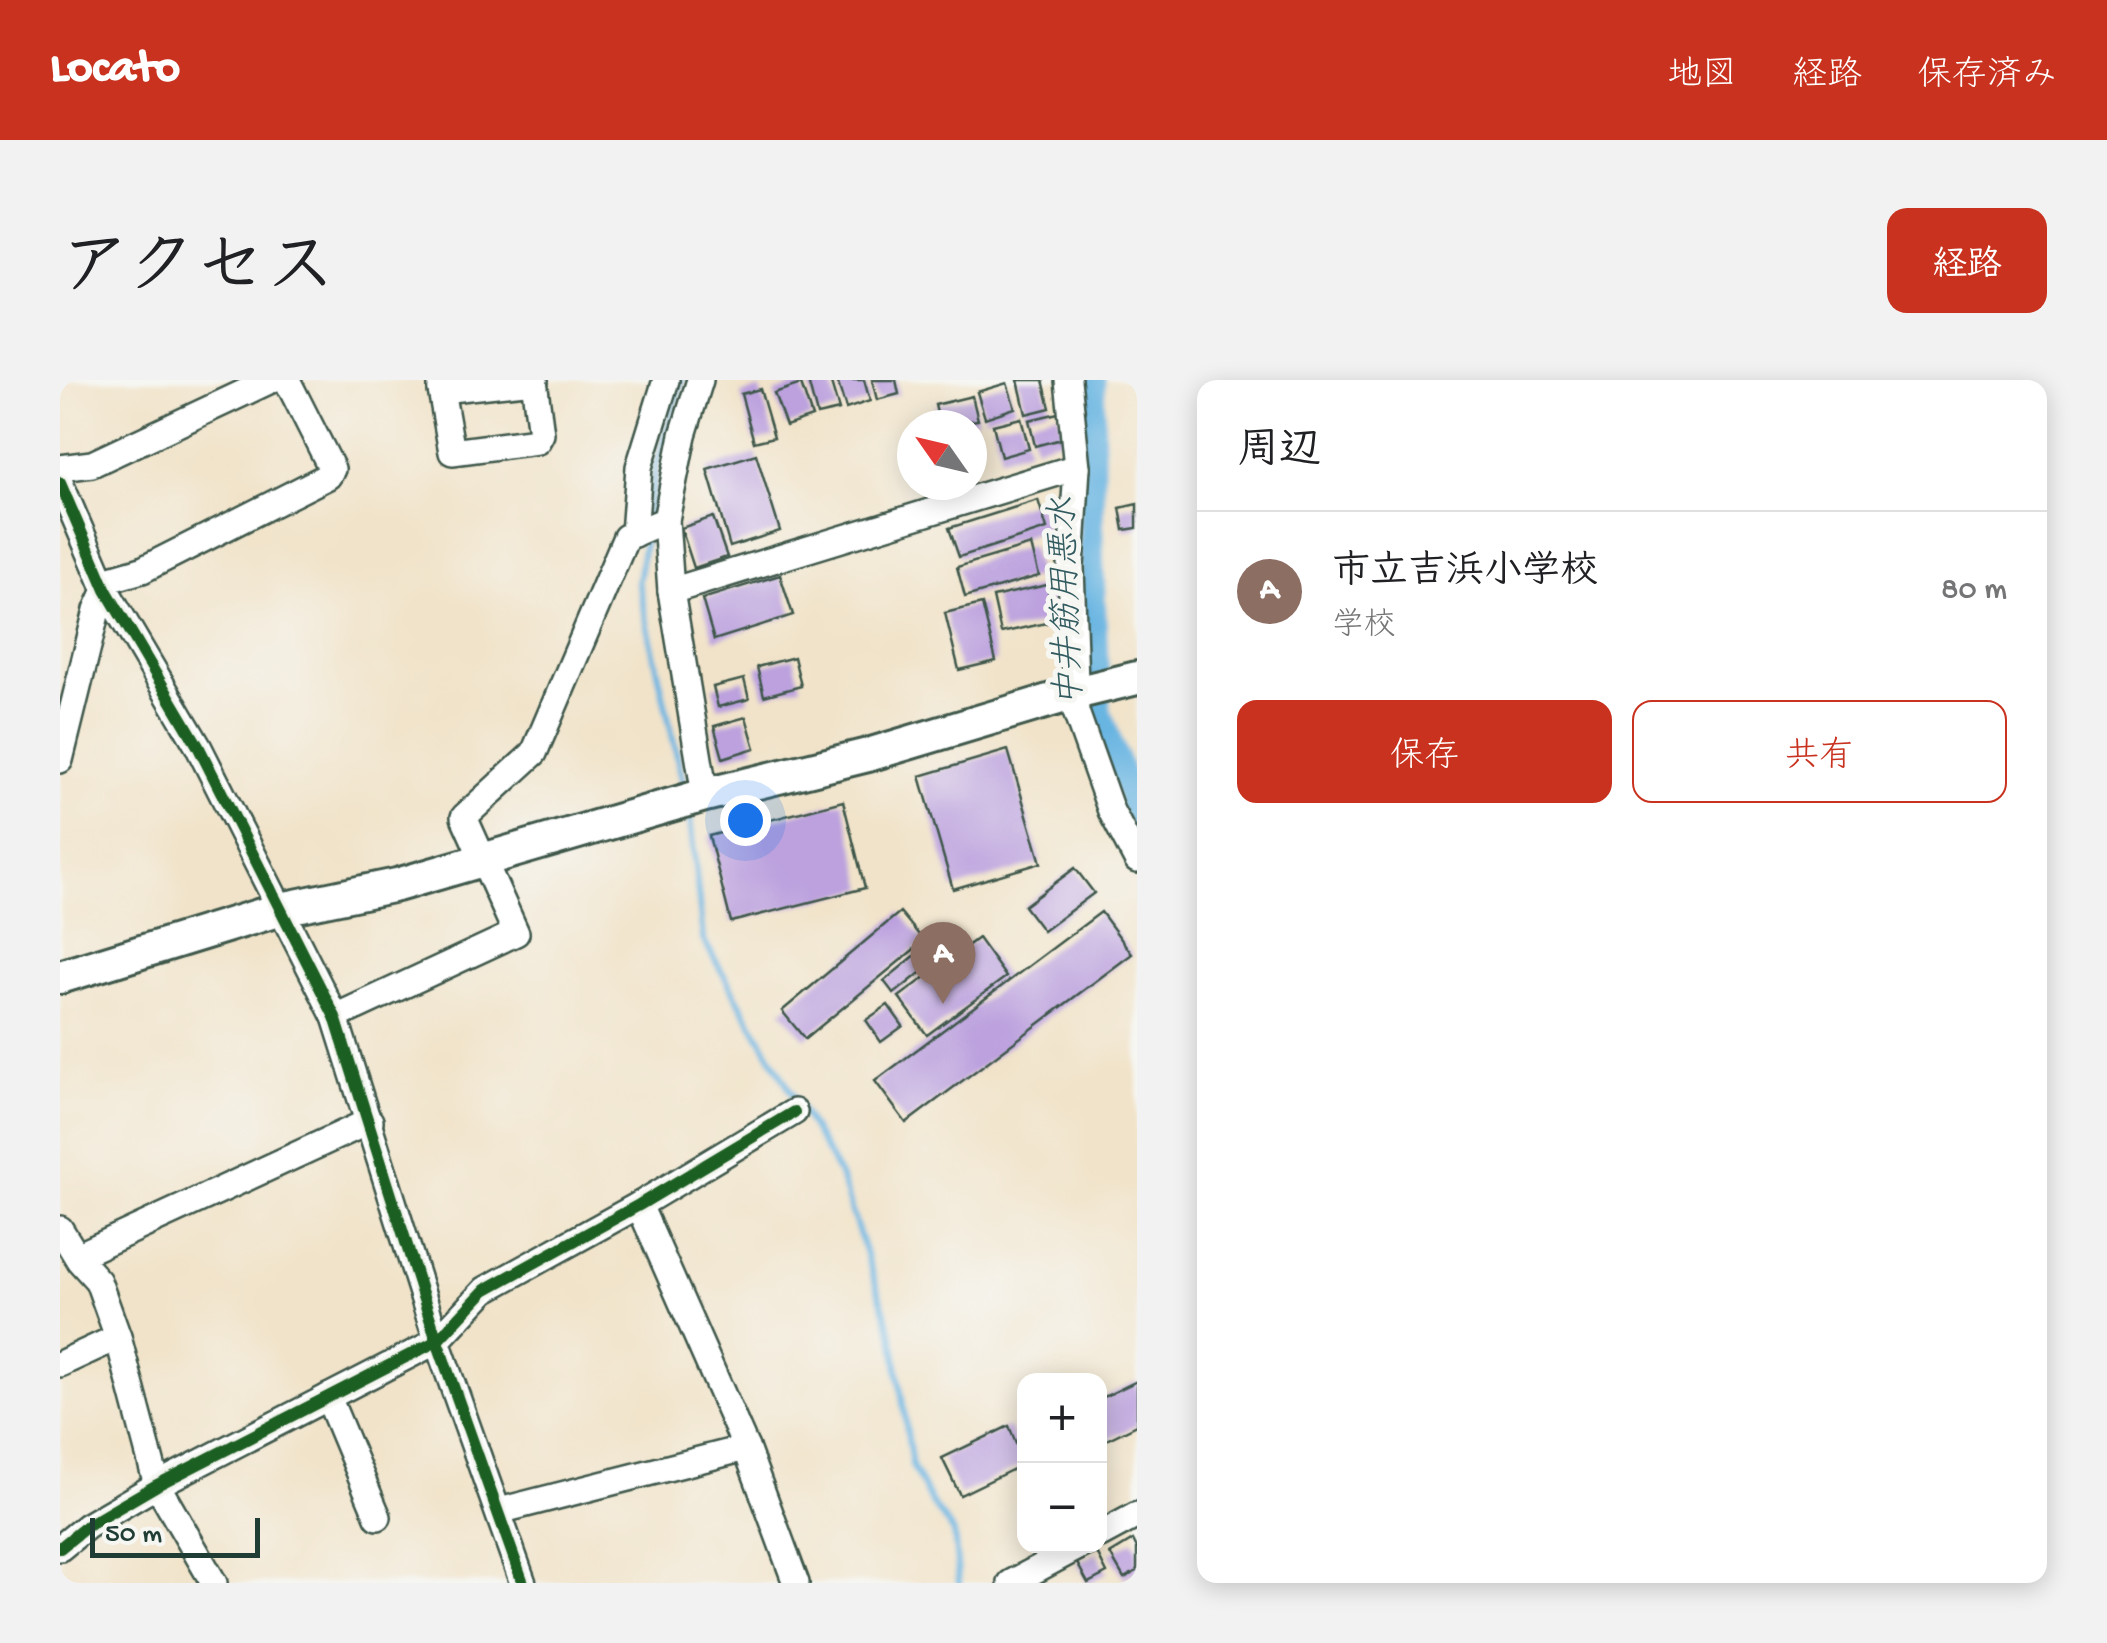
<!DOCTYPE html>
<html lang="ja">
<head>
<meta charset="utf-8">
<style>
  :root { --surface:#fff; --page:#f2f2f2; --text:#202124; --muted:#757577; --line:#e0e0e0; --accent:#c8321e }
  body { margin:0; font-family:"Gochi Hand","Klee One",sans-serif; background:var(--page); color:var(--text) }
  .controls { position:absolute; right:30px; bottom:30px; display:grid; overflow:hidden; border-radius:20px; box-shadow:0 5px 25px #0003 }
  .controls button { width:90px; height:90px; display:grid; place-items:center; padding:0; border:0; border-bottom:2px solid var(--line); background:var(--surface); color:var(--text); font:50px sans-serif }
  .compass { position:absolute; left:837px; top:30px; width:90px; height:90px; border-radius:50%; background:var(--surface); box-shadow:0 5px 25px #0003; rotate:304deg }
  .scale { position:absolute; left:30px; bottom:25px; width:170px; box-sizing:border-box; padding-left:10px; border:5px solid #1f3d34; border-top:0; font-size:28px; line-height:35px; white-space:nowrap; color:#1f3d34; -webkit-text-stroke:8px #f6f6f2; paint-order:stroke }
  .you { position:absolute; left:685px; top:440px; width:35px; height:35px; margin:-25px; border:8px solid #fff; border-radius:50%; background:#1a73e8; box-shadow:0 0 0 15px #1a73e833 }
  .badge { display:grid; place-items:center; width:65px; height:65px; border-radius:50%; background:var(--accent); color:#fff; font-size:32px; font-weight:700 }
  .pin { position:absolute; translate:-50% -82px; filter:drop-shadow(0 2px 5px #0008) }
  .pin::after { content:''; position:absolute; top:52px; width:35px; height:30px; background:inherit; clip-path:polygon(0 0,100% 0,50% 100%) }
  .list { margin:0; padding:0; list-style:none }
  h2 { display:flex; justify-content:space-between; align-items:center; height:130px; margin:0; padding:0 40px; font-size:42px }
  h2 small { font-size:32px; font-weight:400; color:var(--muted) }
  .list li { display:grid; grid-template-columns:65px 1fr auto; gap:30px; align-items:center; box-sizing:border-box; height:160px; padding:0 40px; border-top:2px solid var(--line) }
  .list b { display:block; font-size:38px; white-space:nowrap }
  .list p { margin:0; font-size:32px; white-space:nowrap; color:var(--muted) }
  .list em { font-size:32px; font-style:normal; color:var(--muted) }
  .actions { display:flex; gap:20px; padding:30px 40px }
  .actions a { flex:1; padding:22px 0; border:2px solid var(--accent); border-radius:20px; text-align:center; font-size:35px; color:var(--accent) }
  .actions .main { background:var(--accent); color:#fff }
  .map { position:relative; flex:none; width:1077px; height:1203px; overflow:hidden; border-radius:20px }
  header { display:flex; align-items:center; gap:60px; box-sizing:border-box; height:140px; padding:0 50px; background:var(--accent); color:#fff }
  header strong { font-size:48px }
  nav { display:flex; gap:55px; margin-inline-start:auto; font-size:35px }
  .intro { display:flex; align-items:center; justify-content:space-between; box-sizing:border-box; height:240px; padding:0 60px }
  h1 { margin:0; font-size:70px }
  .button { padding:25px 45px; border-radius:20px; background:var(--accent); color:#fff; font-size:35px; font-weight:700 }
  main { display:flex; gap:60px; padding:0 60px }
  aside { flex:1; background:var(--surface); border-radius:20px; box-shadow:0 5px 25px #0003 }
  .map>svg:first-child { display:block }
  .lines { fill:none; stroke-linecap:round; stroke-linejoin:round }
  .stream { stroke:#69b5e2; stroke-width:6 }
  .canal { stroke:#69b5e2; stroke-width:25 }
  .building { fill:#bca1de }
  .minor-casing { stroke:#3e564a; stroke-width:30 }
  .major-casing { stroke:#3e564a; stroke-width:38 }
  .minor { stroke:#fff; stroke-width:25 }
  .major { stroke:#fff; stroke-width:32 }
  .cycleway-casing { stroke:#f6f6f2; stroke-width:19 }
  .cycleway { stroke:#1b5e20; stroke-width:12 }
  .labels { text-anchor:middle; stroke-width:10; stroke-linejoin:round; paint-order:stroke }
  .water-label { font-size:35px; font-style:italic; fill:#325b60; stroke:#f6f6f2 }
</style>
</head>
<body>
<header>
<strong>Locato</strong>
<nav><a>地図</a><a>経路</a><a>保存済み</a></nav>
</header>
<div class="intro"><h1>アクセス</h1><a class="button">経路</a></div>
<main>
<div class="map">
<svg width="1077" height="1203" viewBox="0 0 1077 1203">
  <rect width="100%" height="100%" fill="#f6f6f2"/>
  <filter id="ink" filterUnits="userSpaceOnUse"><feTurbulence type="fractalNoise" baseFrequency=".01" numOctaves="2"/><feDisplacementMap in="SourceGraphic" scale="20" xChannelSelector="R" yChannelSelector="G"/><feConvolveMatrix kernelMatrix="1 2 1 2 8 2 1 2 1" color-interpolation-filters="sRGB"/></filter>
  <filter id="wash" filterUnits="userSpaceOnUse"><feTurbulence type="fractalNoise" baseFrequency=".0048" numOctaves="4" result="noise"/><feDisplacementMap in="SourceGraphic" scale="40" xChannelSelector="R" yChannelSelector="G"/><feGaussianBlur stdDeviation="2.25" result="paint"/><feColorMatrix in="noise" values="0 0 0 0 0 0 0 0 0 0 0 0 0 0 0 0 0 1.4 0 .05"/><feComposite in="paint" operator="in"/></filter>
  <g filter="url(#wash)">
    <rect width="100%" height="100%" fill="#f1e3c9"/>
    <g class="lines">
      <!-- stream -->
      <g class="stream">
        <polyline points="588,138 596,87 622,0"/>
        <polyline points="585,156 578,202 625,412"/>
        <polyline points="629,429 643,559 780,796 833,956 852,1086 871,1122 894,1153 899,1203"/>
      </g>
      <!-- canal -->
      <polyline class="canal" points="1033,0 1031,167 1038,329 1077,436"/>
    </g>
    <g id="blocks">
      <!-- building -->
      <g class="building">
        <polygon points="770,0 779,30 757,35 748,1"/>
        <polygon points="777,0 804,0 810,21 786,29"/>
        <polygon points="812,0 836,0 839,14 817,20"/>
        <polygon points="958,0 983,0 990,28 966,34"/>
        <polygon points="947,3 955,28 925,38 917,12"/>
        <polygon points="741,4 752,37 726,46 714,13"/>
        <polygon points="700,9 714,57 694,62 681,14"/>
        <polygon points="912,16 918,40 880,45 875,25"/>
        <polygon points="998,33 1005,58 975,66 969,40"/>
        <polygon points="961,38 969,69 941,77 933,45"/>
        <polygon points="696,74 720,151 670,167 647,89"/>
        <polygon points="978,120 987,149 899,177 889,148"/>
        <polygon points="1077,124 1077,148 1064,150 1060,128"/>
        <polygon points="653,137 667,177 634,188 621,148"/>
        <polygon points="971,165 979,196 905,217 897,187"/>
        <polygon points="720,195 733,235 654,260 642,219"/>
        <polygon points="987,205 995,241 941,253 933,217"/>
        <polygon points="922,224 936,281 899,290 885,233"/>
        <polygon points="734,277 741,306 704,316 697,287"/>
        <polygon points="684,299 689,319 658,327 653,307"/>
        <polygon points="686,337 695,368 663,378 654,346"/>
        <polygon points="948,370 981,483 893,509 860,396"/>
        <polygon points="783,421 805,508 671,542 649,456"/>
        <polygon points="1015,488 1034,513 983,551 964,526"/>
        <polygon points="840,532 864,561 745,659 722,631"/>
        <polygon points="1041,532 1072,574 846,743 815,701"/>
        <polygon points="918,558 946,597 867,655 839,617"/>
        <polygon points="863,569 874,582 834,614 824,601"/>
        <polygon points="828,625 843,646 821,662 806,640"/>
        <polygon points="1077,1001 1077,1045 1040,1063 1040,1019"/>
        <polygon points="949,1046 964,1084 900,1115 882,1078"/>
        <polygon points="1073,1160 1077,1168 1077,1191 1064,1198 1050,1174"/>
        <polygon points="1037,1173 1047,1193 1028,1203 1017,1183"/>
      </g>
    </g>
  </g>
  <g filter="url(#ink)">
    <use href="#blocks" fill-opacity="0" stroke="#3e564a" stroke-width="2.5"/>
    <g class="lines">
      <defs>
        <g id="minor">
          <polyline points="381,0 381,10 475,0"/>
          <polyline points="640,0 623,55 606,140 611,211 645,415"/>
          <polyline points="1008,0 1017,87 1011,187 1016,332 1051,431 1077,480"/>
          <polyline points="381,10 392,72 477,61 481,54 474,0"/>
          <polyline points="0,88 32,84 211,0"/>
          <polyline points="0,103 46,210 138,366 275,637 377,961 463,1203"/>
          <polyline points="574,154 579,87 606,0"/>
          <polyline points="44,201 82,190 268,96 272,89 227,0"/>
          <polyline points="611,211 1017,87"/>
          <polyline points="0,380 37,230 46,210"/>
          <polyline points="275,637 456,553 404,437 474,373 566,157 606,140"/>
          <polyline points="579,825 686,1068 736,1203"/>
          <polyline points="0,849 19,880 38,901 58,957 97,1105 154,1203"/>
          <polyline points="17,876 310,741"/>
          <polyline points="0,984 58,957"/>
          <polyline points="268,1017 318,1137"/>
          <polyline points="439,1131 686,1068"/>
          <polyline points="1040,1155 1077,1135"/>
          <polyline points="0,1168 27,1146 97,1105 377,961 425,910 579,825 734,732"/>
          <polyline points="951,1203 1020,1166"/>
        </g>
        <polyline id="major" points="0,597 221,529 337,505 645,415 808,375 1015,313 1077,298"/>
      </defs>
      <!-- minor casing -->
      <use href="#minor" class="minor-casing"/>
      <!-- major casing -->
      <use href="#major" class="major-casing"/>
      <!-- minor -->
      <use href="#minor" class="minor"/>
      <!-- major -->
      <use href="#major" class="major"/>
      <defs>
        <g id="cycleway">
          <polyline points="0,103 46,210 138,366 275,637 377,961 463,1203"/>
          <polyline points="0,1168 27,1146 97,1105 377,961 425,910 579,825 734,732"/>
        </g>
      </defs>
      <!-- cycleway casing -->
      <use href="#cycleway" class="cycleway-casing"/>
      <!-- cycleway -->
      <use href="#cycleway" class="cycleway"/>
    </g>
  </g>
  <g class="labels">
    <!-- water labels -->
    <g class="water-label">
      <text transform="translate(1004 222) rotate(-92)" y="12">中井筋用悪水</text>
    </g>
  </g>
</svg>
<div class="controls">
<button>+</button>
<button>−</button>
</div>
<svg class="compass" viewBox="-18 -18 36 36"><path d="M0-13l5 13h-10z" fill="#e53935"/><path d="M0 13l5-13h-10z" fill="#757577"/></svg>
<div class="scale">50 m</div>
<div class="you"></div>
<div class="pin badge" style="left:883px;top:624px;background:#8d6e63">A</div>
</div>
<aside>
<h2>周辺<small></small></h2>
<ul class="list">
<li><span class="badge" style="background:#8d6e63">A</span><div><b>市立吉浜小学校</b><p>学校</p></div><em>80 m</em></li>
</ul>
<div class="actions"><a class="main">保存</a><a>共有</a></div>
</aside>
</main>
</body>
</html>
